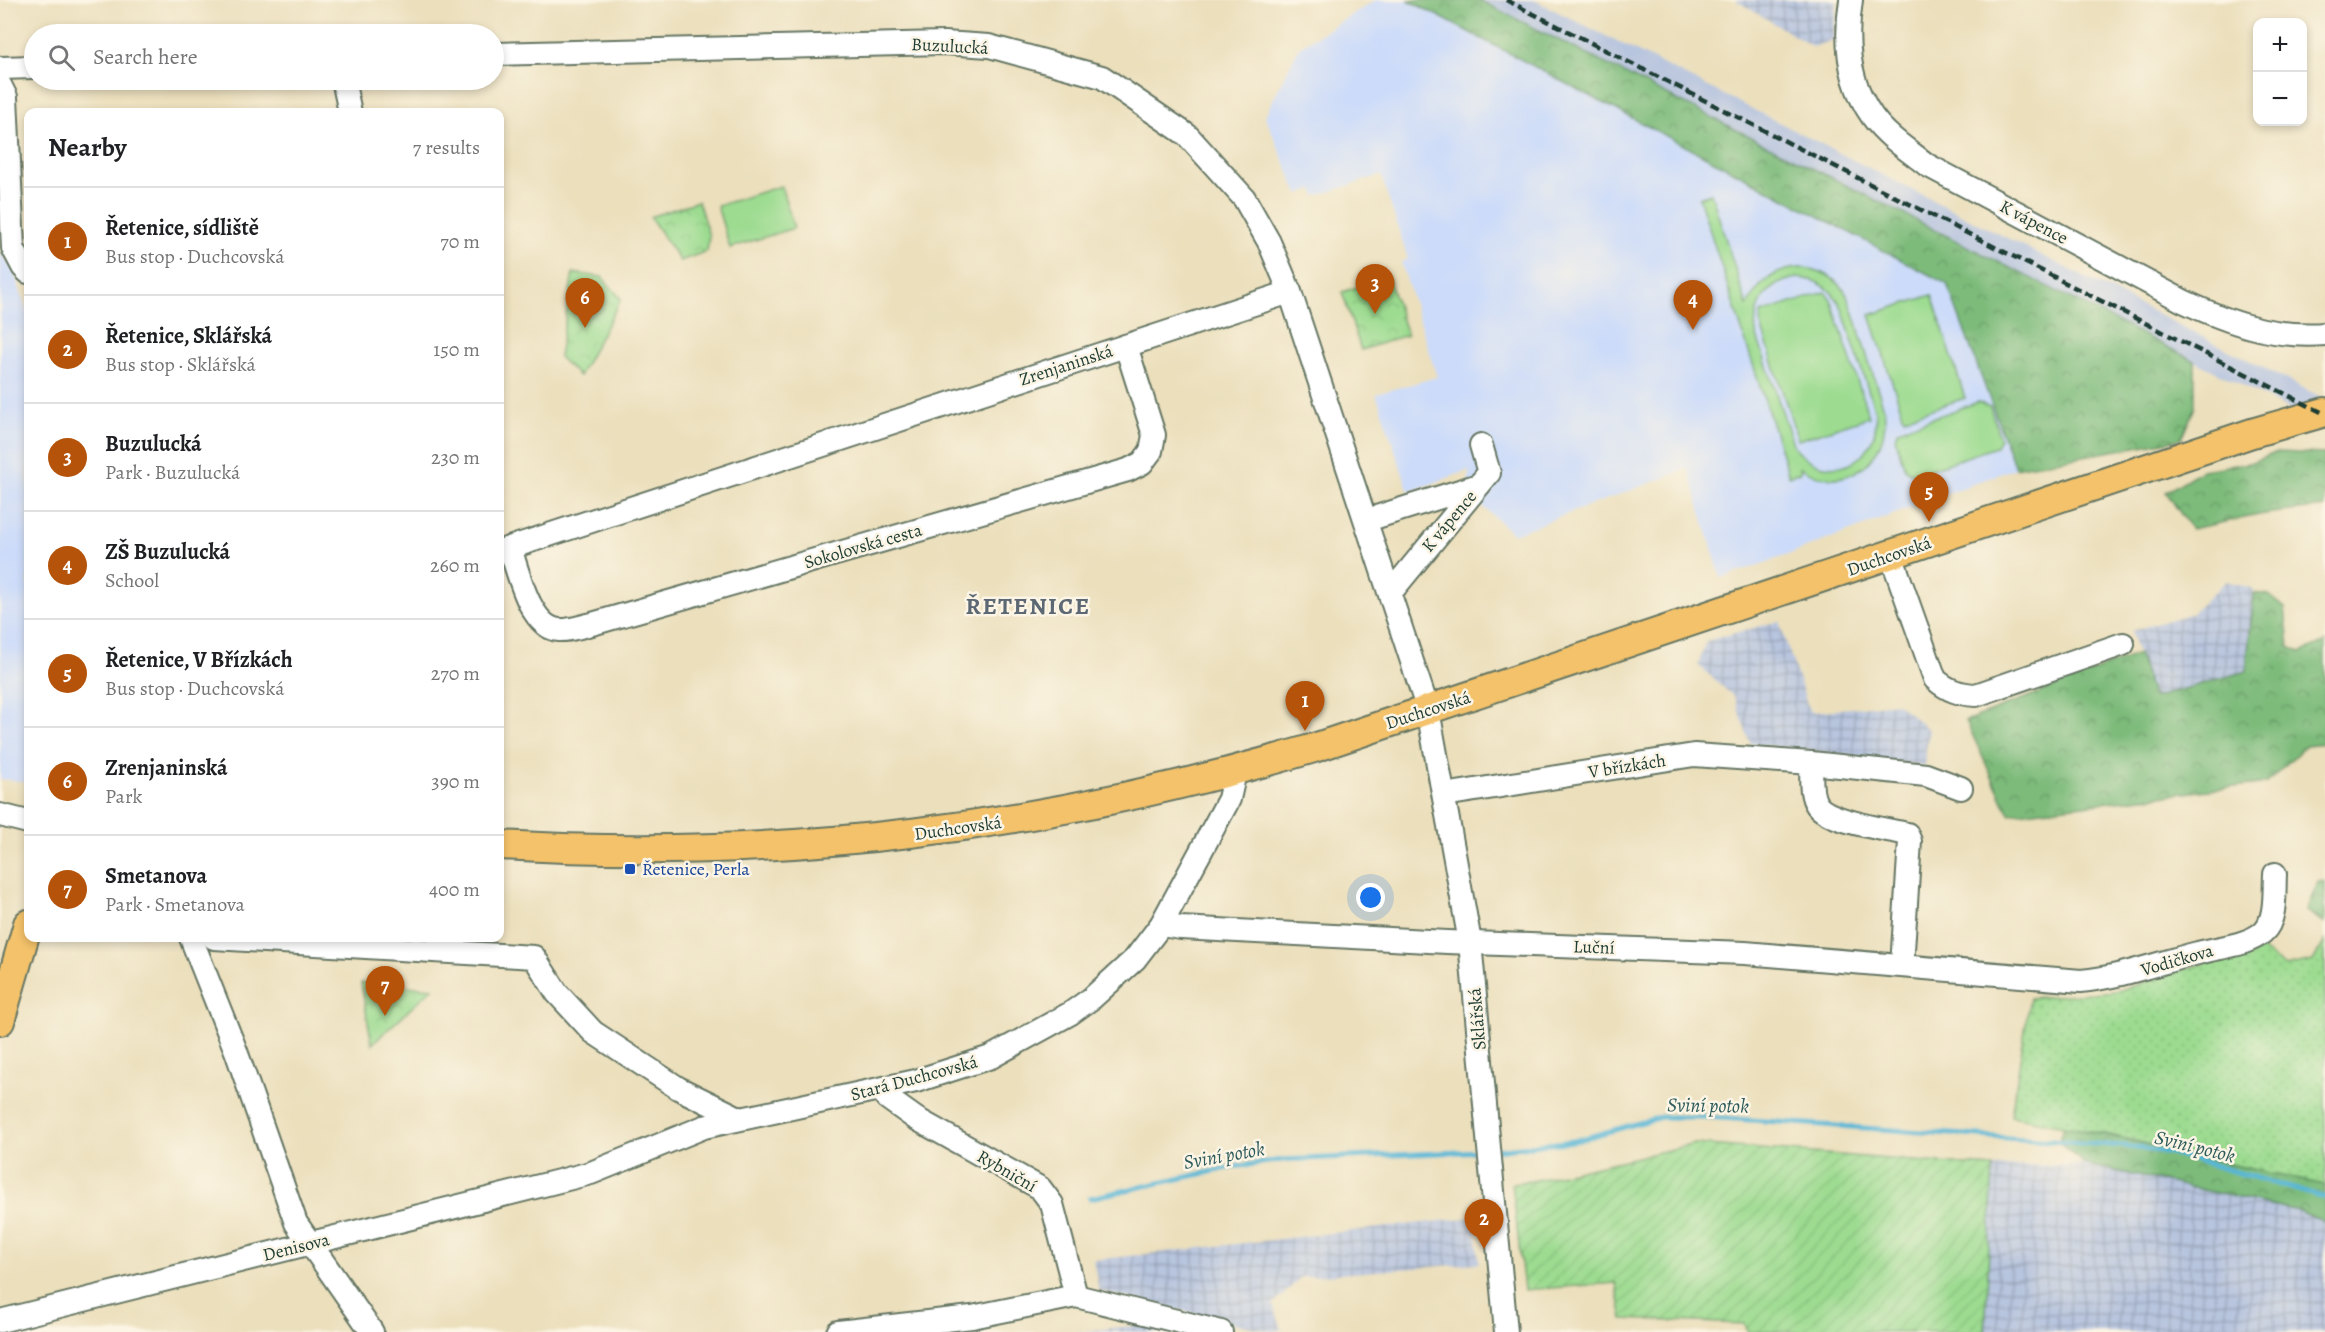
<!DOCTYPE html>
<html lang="en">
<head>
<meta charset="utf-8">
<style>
  :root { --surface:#fff; --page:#f2f2f2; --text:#202124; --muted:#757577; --line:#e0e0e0; --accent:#b45309 }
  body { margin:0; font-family:Alegreya,serif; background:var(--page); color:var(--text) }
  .controls { position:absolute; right:18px; top:18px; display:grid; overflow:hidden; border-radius:12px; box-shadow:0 3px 9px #0003 }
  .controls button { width:54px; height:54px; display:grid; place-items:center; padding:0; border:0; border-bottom:2px solid var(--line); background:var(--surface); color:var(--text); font:30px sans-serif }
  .you { position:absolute; left:1371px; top:898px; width:21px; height:21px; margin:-15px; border:4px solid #fff; border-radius:50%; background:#1a73e8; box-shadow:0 0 0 9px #1a73e833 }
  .badge { display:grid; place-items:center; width:39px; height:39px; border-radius:50%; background:var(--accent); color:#fff; font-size:20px; font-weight:700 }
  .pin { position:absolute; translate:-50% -50px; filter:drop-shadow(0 2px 3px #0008) }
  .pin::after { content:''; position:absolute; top:32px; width:21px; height:18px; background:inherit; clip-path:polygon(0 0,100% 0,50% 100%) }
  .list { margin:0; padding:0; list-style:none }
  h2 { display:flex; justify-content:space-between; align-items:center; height:78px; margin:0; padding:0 24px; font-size:26px }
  h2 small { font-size:20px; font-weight:400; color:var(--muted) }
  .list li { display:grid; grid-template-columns:39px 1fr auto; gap:18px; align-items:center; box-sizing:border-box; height:108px; padding:0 24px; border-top:2px solid var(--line) }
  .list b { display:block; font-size:22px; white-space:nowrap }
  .list p { margin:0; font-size:20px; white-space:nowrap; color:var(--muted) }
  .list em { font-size:20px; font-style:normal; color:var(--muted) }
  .icon { flex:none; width:33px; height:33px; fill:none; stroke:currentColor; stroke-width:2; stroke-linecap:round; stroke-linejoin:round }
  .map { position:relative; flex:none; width:2325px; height:1332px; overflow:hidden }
  .search { position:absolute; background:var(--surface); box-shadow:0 3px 9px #0003; left:24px; top:24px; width:480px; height:66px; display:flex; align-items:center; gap:15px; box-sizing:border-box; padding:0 21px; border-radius:33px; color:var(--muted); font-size:22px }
  .panel { position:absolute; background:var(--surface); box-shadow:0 3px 9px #0003; left:24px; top:108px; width:480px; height:834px; border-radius:12px }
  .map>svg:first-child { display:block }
  .built { fill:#ccdbf9 }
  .industrial { fill:url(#industrial-grid) }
  .railway { fill:#b8c5de }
  .grass { fill:url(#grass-dots); stroke:#5e8c62; stroke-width:1.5 }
  .forest { fill:url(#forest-crowns); stroke:#4e7c57; stroke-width:1.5 }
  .park { fill:url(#park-crowns); stroke:#5e8c62; stroke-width:1.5 }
  .garden { fill:url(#garden-furrows); stroke:#5e8c62; stroke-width:1.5 }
  .pitch { fill:#9cdb90; stroke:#5e8c62; stroke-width:1.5; fill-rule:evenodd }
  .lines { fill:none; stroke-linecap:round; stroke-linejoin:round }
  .stream { stroke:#57b6d5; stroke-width:5 }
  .minor-casing { stroke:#667664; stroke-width:26 }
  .major-casing { stroke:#667664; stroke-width:32 }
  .minor { stroke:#fff; stroke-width:22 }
  .major { stroke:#f4c26a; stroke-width:28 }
  .rail { stroke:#1f3d34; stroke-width:4.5; stroke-dasharray:9 4.5; stroke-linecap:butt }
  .transit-dot { fill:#1a4fb4; stroke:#fcf5e5; stroke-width:2 }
  .labels { text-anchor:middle; stroke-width:5; stroke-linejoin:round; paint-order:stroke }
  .street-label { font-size:18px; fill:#1f3d34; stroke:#fcf5e5 }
  .transit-label { font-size:18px; fill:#164399; stroke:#fcf5e5; text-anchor:start }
  .water-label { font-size:20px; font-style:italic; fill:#2d5b5c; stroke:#fcf5e5 }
  .district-label { font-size:24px; font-weight:bold; letter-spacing:1.5px; fill:#5c6873; stroke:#fcf5e5 }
</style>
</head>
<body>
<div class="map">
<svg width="2325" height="1332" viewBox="0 0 2325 1332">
  <defs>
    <pattern id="industrial-grid" width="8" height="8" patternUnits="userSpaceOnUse" patternTransform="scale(1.5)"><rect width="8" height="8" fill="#b8c5de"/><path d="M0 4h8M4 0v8" fill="none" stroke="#95a1b5"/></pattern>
    <pattern id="grass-dots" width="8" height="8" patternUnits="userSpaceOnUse" patternTransform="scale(1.5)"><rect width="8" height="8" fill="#9cdb90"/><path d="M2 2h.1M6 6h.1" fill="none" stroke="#86bd7d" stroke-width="1.8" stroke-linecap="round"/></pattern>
    <pattern id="forest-crowns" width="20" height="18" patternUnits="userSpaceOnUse" patternTransform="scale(1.5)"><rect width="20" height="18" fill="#7dbb7a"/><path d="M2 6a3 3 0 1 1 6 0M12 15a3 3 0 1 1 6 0" fill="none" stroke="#669965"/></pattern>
    <pattern id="park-crowns" width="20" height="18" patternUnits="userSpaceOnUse" patternTransform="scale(1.5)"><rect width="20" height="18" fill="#9cdb90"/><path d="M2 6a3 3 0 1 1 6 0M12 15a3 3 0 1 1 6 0" fill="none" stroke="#86bd7d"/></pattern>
    <pattern id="garden-furrows" width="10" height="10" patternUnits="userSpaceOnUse" patternTransform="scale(1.5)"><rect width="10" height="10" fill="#9cdb90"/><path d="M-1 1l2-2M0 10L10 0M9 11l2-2" fill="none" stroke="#86bd7d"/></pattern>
  </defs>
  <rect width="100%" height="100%" fill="#fcf5e5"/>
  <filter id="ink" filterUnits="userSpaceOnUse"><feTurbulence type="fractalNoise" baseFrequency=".0167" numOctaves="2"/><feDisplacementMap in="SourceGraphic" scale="12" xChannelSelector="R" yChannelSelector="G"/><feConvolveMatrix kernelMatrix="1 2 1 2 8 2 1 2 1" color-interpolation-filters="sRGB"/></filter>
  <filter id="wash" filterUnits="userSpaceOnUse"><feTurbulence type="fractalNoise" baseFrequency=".008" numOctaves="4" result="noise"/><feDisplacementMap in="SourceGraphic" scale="24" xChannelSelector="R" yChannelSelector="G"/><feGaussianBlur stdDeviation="1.35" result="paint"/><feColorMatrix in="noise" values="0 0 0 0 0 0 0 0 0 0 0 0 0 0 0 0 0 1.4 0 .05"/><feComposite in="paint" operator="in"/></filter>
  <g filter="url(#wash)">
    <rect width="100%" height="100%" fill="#ebdfbc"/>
    <!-- built -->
    <g class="built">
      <polygon points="1376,0 1408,0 1947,284 2015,468 1782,557 1721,578 1688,469 1513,534 1468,493 1469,470 1409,492 1376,394 1437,377 1401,262 1408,259 1381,175 1316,196 1313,189 1298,194 1265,116 1299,47"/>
      <polygon points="0,251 14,272 28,315 28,782 0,779"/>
    </g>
    <!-- industrial -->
    <g class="industrial">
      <polygon points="1735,0 1837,0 1833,40 1813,47"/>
      <polygon points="2226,581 2254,589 2246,671 2152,698 2131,631 2192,613"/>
      <polygon points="1779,621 1809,710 1813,712 1897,703 1929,730 1924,766 1750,743 1734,697 1698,665 1706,641"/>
      <polygon points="2090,1164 2299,1211 2325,1222 2325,1332 1985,1332 1993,1167"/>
      <polygon points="1475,1217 1479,1263 1301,1277 1273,1305 1282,1329 1272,1332 1099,1291 1093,1260"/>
      <polygon points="1138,1322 1173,1332 1073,1332 1133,1326"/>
    </g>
    <!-- railway -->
    <polygon class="railway" points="1479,0 1534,0 1786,126 2325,399 2325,427"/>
    <!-- grass -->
    <polygon class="grass" points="2325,941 2325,1185 2279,1176 2106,1134 2011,1116 2030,998 2117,991 2258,946 2285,967 2313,961"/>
    <!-- forest -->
    <g class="forest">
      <polygon points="1408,0 1479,0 2195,361 2195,407 2181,439 2015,468 1947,284"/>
      <polygon points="2277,452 2325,454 2325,507 2264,514 2191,529 2166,492 2202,470 2249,463"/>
      <polygon points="2254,593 2269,595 2285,608 2289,647 2301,653 2325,642 2325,743 2306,745 2267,783 2009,814 1966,721 2138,654 2153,698 2246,671"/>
      <polygon points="2325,881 2325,923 2306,911 2318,882"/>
      <path d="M2063,1126C2151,1143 2237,1168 2325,1185V1222L2299,1211L2084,1164L2059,1141Z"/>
    </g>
    <!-- park -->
    <g class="park">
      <polygon points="698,201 709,236 707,251 680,261 650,217"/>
      <polygon points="573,273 602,277 621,299 579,376 559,357"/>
      <polygon points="1388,277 1407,335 1361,350 1342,292"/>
      <polygon points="361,983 433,988 372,1044"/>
    </g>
    <!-- garden -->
    <polygon class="garden" points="1695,1144 1993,1167 1985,1332 1748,1332 1745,1324 1623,1319 1616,1283 1524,1290 1512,1183 1532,1181"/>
    <!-- pitch -->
    <g class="pitch">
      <polygon points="781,186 794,228 730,248 717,206"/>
      <path d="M1711,193L1747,306C1756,287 1769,273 1791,269C1811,265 1832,274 1844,290C1852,303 1856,319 1860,334C1868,359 1876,384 1884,409C1892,459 1844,498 1800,467L1801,472L1789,476L1699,197ZM1797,278C1818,279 1831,288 1841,306L1875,411C1883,462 1827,487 1794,447L1756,333C1752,303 1768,283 1797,278Z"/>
      <polygon points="1825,292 1831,299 1869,417 1798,440 1760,322 1761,313"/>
      <polygon points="1932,295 1965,398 1904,418 1870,315"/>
      <polygon points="1978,402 1990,407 2000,438 1996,447 1919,473 1912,473 1905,469 1895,438 1898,430"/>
    </g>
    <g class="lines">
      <!-- stream -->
      <g class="stream">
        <polyline points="1495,1150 1574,1141 1661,1117 1706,1117 2124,1146 2171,1153 2325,1198"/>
        <polyline points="1090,1198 1233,1167 1282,1160 1483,1151"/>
      </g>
    </g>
  </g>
  <g filter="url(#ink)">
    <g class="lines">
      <defs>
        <g id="minor">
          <path d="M1851,0C1845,39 1848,82 1872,116C1886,136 1908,150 1927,165L2183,301C2230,323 2272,338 2325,334"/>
          <polyline points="494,54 944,43 989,46 1102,77 1187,135 1244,198 1269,242 1290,292 1428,710 1470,942 1506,1332"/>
          <polyline points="0,68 34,67"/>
          <polyline points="343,80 350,112"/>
          <polyline points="0,85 6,97 13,248 23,267 28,272"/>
          <polyline points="1367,520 1479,485"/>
          <path d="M510,548C518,571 530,628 559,630C569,631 582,626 592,624L1128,470L1142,463L1151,451L1154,435L1126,346"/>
          <polyline points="500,551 1290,292"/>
          <path d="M1891,555L1935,679C1948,691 1960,694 1976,695L2123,644"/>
          <polyline points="1391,592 1489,473 1481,445"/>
          <polyline points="1811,763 1926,775 1961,788"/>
          <path d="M1444,795L1694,755L1811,763C1812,776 1809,794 1817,805C1829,822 1886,829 1907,834L1910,841L1902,966"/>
          <polyline points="0,815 28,822"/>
          <path d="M1161,925L1181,928L1447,942L1745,953L2081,981C2122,977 2158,963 2198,953C2218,947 2247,946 2263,932C2277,920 2274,890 2275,874"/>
          <polyline points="191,938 236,1051 296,1223 372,1332"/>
          <polyline points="214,938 534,957 557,993 593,1032 678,1088 739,1118"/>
          <polyline points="881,1089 887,1098 915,1118 1040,1188 1052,1204 1076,1296"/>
          <polyline points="0,1321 591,1173 704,1127 916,1081 991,1057 1071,1013 1092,998 1135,959 1161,925 1229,799 1235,772"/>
          <polyline points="838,1332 972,1317 1076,1296 1221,1332"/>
        </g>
        <g id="major">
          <path d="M500,845C780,862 1046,828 1314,748L2252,433L2325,412"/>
          <polyline points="0,1021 28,924"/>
        </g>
      </defs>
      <!-- minor casing -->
      <use href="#minor" class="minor-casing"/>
      <!-- major casing -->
      <use href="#major" class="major-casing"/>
      <!-- minor -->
      <use href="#minor" class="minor"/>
      <!-- major -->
      <use href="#major" class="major"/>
      <!-- rail -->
      <polyline class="rail" points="1506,0 2325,414"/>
    </g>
  </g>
  <!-- markers -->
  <rect class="transit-dot" x="624" y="863" width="12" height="12" rx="3"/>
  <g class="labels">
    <!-- street labels -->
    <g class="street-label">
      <text transform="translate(950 46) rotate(3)" y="6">Buzulucká</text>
      <text transform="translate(2034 222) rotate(28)" y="6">K vápence</text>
      <text transform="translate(1066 365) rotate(-18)" y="6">Zrenjaninská</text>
      <text transform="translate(1449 521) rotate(-50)" y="6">K vápence</text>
      <text transform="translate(863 546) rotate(-16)" y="6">Sokolovská cesta</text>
      <text transform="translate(1889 556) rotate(-19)" y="6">Duchcovská</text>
      <text transform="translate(1428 710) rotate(-18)" y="6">Duchcovská</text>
      <text transform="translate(1627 766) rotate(-9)" y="6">V břízkách</text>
      <text transform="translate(958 828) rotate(-8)" y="6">Duchcovská</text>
      <text transform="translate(1594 947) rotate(2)" y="6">Luční</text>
      <text transform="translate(2177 960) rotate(-16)" y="6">Vodičkova</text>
      <text transform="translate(1477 1019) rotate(-95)" y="6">Sklářská</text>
      <text transform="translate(914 1078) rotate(-15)" y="6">Stará Duchcovská</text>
      <text transform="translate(1007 1171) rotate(30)" y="6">Rybniční</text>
      <text transform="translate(296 1247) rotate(-14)" y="6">Denisova</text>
    </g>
    <!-- transit labels -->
    <g class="transit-label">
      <text x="642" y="875">Řetenice, Perla</text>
    </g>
    <!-- water labels -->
    <g class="water-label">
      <text transform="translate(1708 1105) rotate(1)" y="7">Sviní potok</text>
      <text transform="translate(2195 1146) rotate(14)" y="7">Sviní potok</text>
      <text transform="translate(1224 1155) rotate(-10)" y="7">Sviní potok</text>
    </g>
    <!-- district labels -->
    <g class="district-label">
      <text x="1028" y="614">ŘETENICE</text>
    </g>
  </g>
</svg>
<div class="controls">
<button>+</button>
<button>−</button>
</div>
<div class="you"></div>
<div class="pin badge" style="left:1305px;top:731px">1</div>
<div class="pin badge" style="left:1484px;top:1249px">2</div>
<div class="pin badge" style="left:1375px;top:314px">3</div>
<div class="pin badge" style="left:1693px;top:330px">4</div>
<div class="pin badge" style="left:1929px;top:522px">5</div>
<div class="pin badge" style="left:585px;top:328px">6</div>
<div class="pin badge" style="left:385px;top:1016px">7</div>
<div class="search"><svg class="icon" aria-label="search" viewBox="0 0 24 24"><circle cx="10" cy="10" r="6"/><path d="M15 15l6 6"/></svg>Search here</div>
<section class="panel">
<h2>Nearby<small>7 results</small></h2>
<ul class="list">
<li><span class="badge">1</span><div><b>Řetenice, sídliště</b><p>Bus stop · Duchcovská</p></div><em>70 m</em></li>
<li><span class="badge">2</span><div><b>Řetenice, Sklářská</b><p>Bus stop · Sklářská</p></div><em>150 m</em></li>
<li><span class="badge">3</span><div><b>Buzulucká</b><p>Park · Buzulucká</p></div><em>230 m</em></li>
<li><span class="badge">4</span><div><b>ZŠ Buzulucká</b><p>School</p></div><em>260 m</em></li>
<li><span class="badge">5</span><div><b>Řetenice, V Břízkách</b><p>Bus stop · Duchcovská</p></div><em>270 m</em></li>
<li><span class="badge">6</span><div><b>Zrenjaninská</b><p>Park</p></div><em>390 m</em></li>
<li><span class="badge">7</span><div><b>Smetanova</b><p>Park · Smetanova</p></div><em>400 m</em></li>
</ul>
</section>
</div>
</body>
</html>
